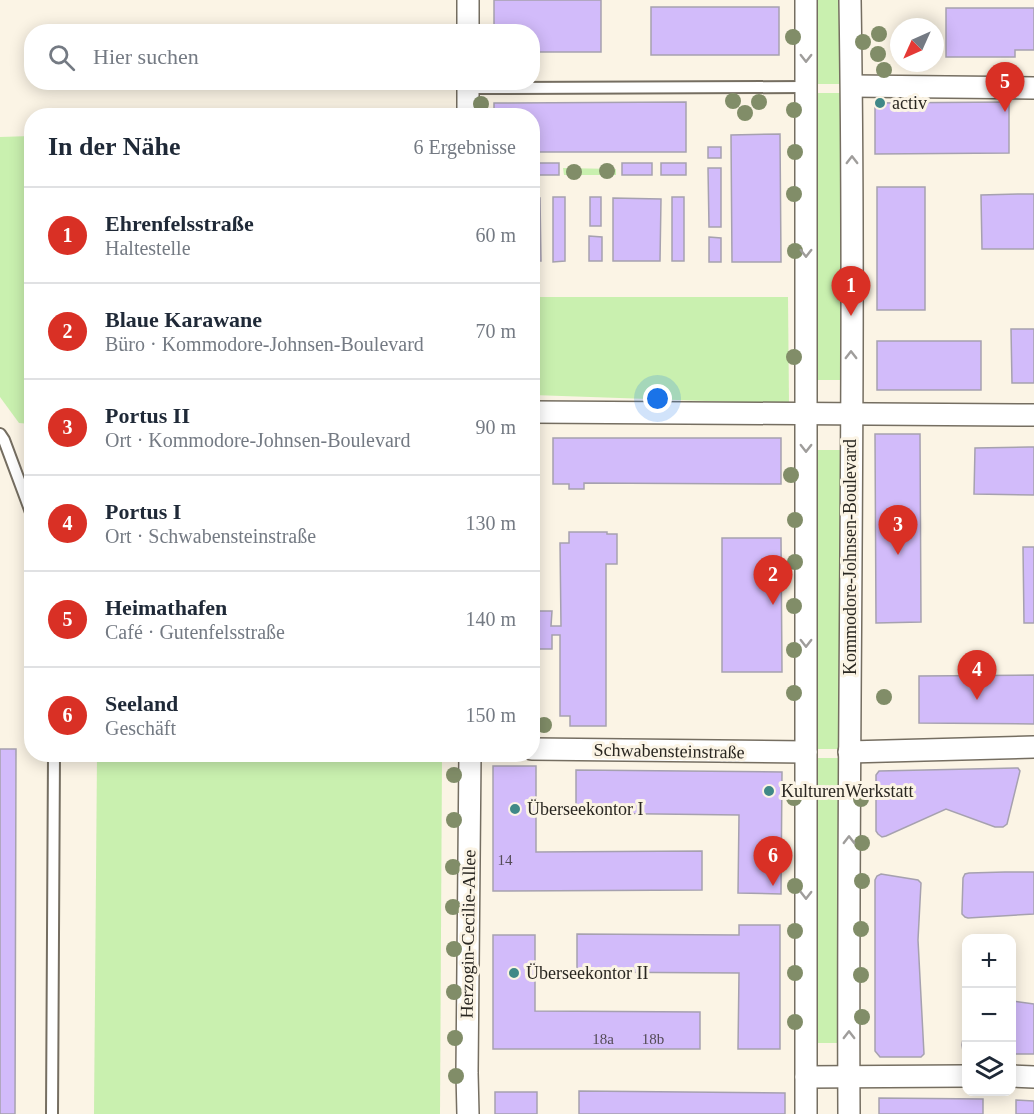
<!DOCTYPE html>
<html lang="de">
<head>
<meta charset="utf-8">
<style>
  :root { --surface:#fff; --page:#f6f6f7; --text:#1f2937; --muted:#747a83; --line:#e0e1e3; --accent:#d93025 }
  body { margin:0; font-family:Georgia,serif; background:var(--page); color:var(--text) }
  .controls { position:absolute; right:18px; bottom:18px; display:grid; overflow:hidden; border-radius:12px; box-shadow:0 3px 15px #0003 }
  .controls button { width:54px; height:54px; display:grid; place-items:center; padding:0; border:0; border-bottom:2px solid var(--line); background:var(--surface); color:var(--text); font:30px sans-serif }
  .compass { position:absolute; left:890px; top:18px; width:54px; height:54px; border-radius:50%; background:var(--surface); box-shadow:0 3px 15px #0003; rotate:225deg }
  .you { position:absolute; left:658px; top:399px; width:21px; height:21px; margin:-15px; border:4px solid #fff; border-radius:50%; background:#1a73e8; box-shadow:0 0 0 9px #1a73e833 }
  .badge { display:grid; place-items:center; width:39px; height:39px; border-radius:50%; background:var(--accent); color:#fff; font-size:20px; font-weight:700 }
  .pin { position:absolute; translate:-50% -50px; filter:drop-shadow(0 2px 3px #0008) }
  .pin::after { content:''; position:absolute; top:32px; width:21px; height:18px; background:inherit; clip-path:polygon(0 0,100% 0,50% 100%) }
  .list { margin:0; padding:0; list-style:none }
  h2 { display:flex; justify-content:space-between; align-items:center; height:78px; margin:0; padding:0 24px; font-size:26px }
  h2 small { font-size:20px; font-weight:400; color:var(--muted) }
  .list li { display:grid; grid-template-columns:39px 1fr auto; gap:18px; align-items:center; box-sizing:border-box; height:96px; padding:0 24px; border-top:2px solid var(--line) }
  .list b { display:block; font-size:22px; white-space:nowrap }
  .list p { margin:0; font-size:20px; white-space:nowrap; color:var(--muted) }
  .list em { font-size:20px; font-style:normal; color:var(--muted) }
  .icon { flex:none; width:33px; height:33px; fill:none; stroke:currentColor; stroke-width:2; stroke-linecap:round; stroke-linejoin:round }
  .map { position:relative; flex:none; width:1034px; height:1114px; overflow:hidden }
  .search { position:absolute; background:var(--surface); box-shadow:0 3px 15px #0003; left:24px; top:24px; width:516px; height:66px; display:flex; align-items:center; gap:15px; box-sizing:border-box; padding:0 21px; border-radius:24px; color:var(--muted); font-size:22px }
  .panel { position:absolute; background:var(--surface); box-shadow:0 3px 15px #0003; left:24px; top:108px; width:516px; height:654px; border-radius:24px }
  .map>svg:first-child { display:block }
  .green { fill:#c9f0af }
  .building { fill:#d2bbfa; stroke:#a6a1af; stroke-width:1.5 }
  .lines { fill:none; stroke-linecap:round; stroke-linejoin:round }
  .lane-casing { stroke:#756e61; stroke-width:14 }
  .street-casing { stroke:#756e61; stroke-width:24 }
  .lane { stroke:#fff; stroke-width:10 }
  .street { stroke:#fff; stroke-width:21 }
  .tree { fill:#818d68 }
  .oneway { stroke:#9f9d9b }
  .poi-dot { fill:#408887; stroke:#fbf4e5; stroke-width:2 }
  .labels { text-anchor:middle; stroke-width:6; stroke-linejoin:round; paint-order:stroke }
  .number-label { font-size:15px; fill:#534b56 }
  .poi-label { font-size:18px; fill:#292620; stroke:#fbf4e5; text-anchor:start }
  .street-label { font-size:18px; fill:#292620; stroke:#fbf4e5 }
</style>
</head>
<body>
<div class="map">
<svg width="1034" height="1114" viewBox="0 0 1034 1114">
  <rect width="100%" height="100%" fill="#fbf4e5"/>
  <!-- green -->
  <g class="green">
    <rect x="814" y="0" width="28" height="84"/>
    <rect x="814" y="93" width="27" height="287"/>
    <polygon points="31,136 32,136 31,424 19,423 0,397 0,137"/>
    <polygon points="563,168 616,169 616,175 564,175"/>
    <polygon points="533,297 788,297 789,404 533,395"/>
    <rect x="814" y="450" width="28" height="299"/>
    <polygon points="97,755 442,755 440,1114 94,1114"/>
    <rect x="814" y="758" width="28" height="285"/>
  </g>
  <!-- building -->
  <g class="building">
    <polygon points="494,0 601,0 601,52 532,52 532,32 494,32"/>
    <rect x="651" y="7" width="128" height="48"/>
    <polygon points="946,8 1034,8 1034,50 1015,50 1015,57 946,57"/>
    <polygon points="686,102 686,152 532,152 532,116 494,116 494,103"/>
    <polygon points="1009,102 1009,153 875,154 875,103"/>
    <polygon points="780,134 781,262 732,262 731,135"/>
    <rect x="708" y="147" width="13" height="11"/>
    <rect x="532" y="163" width="27" height="12"/>
    <rect x="622" y="163" width="30" height="12"/>
    <rect x="661" y="163" width="25" height="12"/>
    <polygon points="708,168 721,168 721,227 709,227"/>
    <rect x="877" y="187" width="48" height="123"/>
    <polygon points="1019,194 1034,194 1034,249 982,249 981,195"/>
    <polygon points="553,197 565,197 565,261 553,262"/>
    <rect x="590" y="197" width="11" height="29"/>
    <rect x="672" y="197" width="12" height="64"/>
    <polygon points="532,198 540,198 541,261 532,261"/>
    <polygon points="613,198 661,199 660,261 613,261"/>
    <polygon points="589,236 602,237 602,261 589,261"/>
    <polygon points="709,237 721,238 721,262 709,262"/>
    <polygon points="1011,329 1034,329 1034,383 1012,383"/>
    <rect x="877" y="341" width="104" height="49"/>
    <polygon points="875,434 920,434 921,622 876,623"/>
    <polygon points="553,438 781,438 781,484 584,483 584,489 569,489 569,484 553,484"/>
    <polygon points="1029,447 1034,447 1034,495 974,494 975,448"/>
    <polygon points="569,532 607,532 607,534 617,534 617,564 606,564 606,726 570,726 570,716 560,716 560,635 552,635 552,649 539,649 539,611 552,611 551,626 561,626 560,543 569,543"/>
    <polygon points="722,538 781,538 782,672 722,672"/>
    <polygon points="1023,547 1034,547 1034,623 1024,623"/>
    <polygon points="1034,675 1034,724 919,723 919,676"/>
    <polygon points="0,749 16,749 15,1114 0,1114"/>
    <polygon points="493,766 536,766 536,852 702,851 702,890 493,891"/>
    <polygon points="1016,768 1018,768 1020,771 1007,824 1003,827 995,827 946,809 886,836 882,837 878,834 876,831 876,775 879,771"/>
    <polygon points="576,770 782,772 781,894 738,893 739,815 576,813"/>
    <polygon points="1005,872 1034,872 1034,914 968,918 965,917 962,914 962,911 963,878 965,874 969,873"/>
    <polygon points="881,874 918,880 921,883 918,940 924,1054 921,1057 880,1057 875,1051 875,880 877,876"/>
    <polygon points="739,925 780,925 780,1049 738,1049 739,973 577,972 577,934 739,935"/>
    <polygon points="493,935 535,935 535,1011 700,1012 700,1049 493,1049"/>
    <polygon points="1012,1001 1034,1004 1034,1054 1012,1054"/>
    <polygon points="966,1019 966,1053 963,1051 962,1045"/>
    <polygon points="579,1091 785,1093 785,1114 579,1114"/>
    <rect x="495" y="1092" width="42" height="22"/>
    <polygon points="879,1098 983,1099 983,1114 879,1114"/>
    <polygon points="1016,1100 1034,1101 1034,1114 1016,1114"/>
  </g>
  <g class="lines">
    <defs>
      <g id="lane">
        <polyline points="468,88 806,87"/>
        <polyline points="0,434 4,440 32,515"/>
        <polyline points="52,1114 54,754"/>
      </g>
      <g id="street">
        <polyline points="468,0 468,32"/>
        <polyline points="806,0 806,1114"/>
        <polyline points="468,82 468,116"/>
        <polyline points="852,86 1034,88"/>
        <polyline points="532,412 1034,415"/>
        <polyline points="532,749 806,752"/>
        <polyline points="849,752 1034,747"/>
        <polyline points="1012,1076 1034,1077"/>
        <polyline points="806,1077 966,1076"/>
        <polyline points="468,1114 467,1073 470,754"/>
        <path d="M849,1114C847,743 856,371 850,0"/>
      </g>
    </defs>
    <!-- lane casing -->
    <use href="#lane" class="lane-casing"/>
    <!-- street casing -->
    <use href="#street" class="street-casing"/>
    <!-- lane -->
    <use href="#lane" class="lane"/>
    <!-- street -->
    <use href="#street" class="street"/>
  </g>
  <!-- trees -->
  <g class="tree">
    <circle cx="879" cy="34" r="8"/>
    <circle cx="793" cy="37" r="8"/>
    <circle cx="863" cy="42" r="8"/>
    <circle cx="878" cy="54" r="8"/>
    <circle cx="884" cy="70" r="8"/>
    <circle cx="733" cy="101" r="8"/>
    <circle cx="759" cy="102" r="8"/>
    <circle cx="481" cy="104" r="8"/>
    <circle cx="794" cy="110" r="8"/>
    <circle cx="745" cy="113" r="8"/>
    <circle cx="795" cy="152" r="8"/>
    <circle cx="607" cy="171" r="8"/>
    <circle cx="574" cy="172" r="8"/>
    <circle cx="794" cy="194" r="8"/>
    <circle cx="795" cy="251" r="8"/>
    <circle cx="794" cy="357" r="8"/>
    <circle cx="791" cy="475" r="8"/>
    <circle cx="795" cy="520" r="8"/>
    <circle cx="795" cy="562" r="8"/>
    <circle cx="794" cy="606" r="8"/>
    <circle cx="794" cy="650" r="8"/>
    <circle cx="794" cy="693" r="8"/>
    <circle cx="884" cy="697" r="8"/>
    <circle cx="544" cy="725" r="8"/>
    <circle cx="454" cy="775" r="8"/>
    <circle cx="794" cy="798" r="8"/>
    <circle cx="861" cy="799" r="8"/>
    <circle cx="454" cy="820" r="8"/>
    <circle cx="862" cy="843" r="8"/>
    <circle cx="453" cy="867" r="8"/>
    <circle cx="862" cy="881" r="8"/>
    <circle cx="795" cy="886" r="8"/>
    <circle cx="453" cy="907" r="8"/>
    <circle cx="861" cy="929" r="8"/>
    <circle cx="795" cy="931" r="8"/>
    <circle cx="454" cy="949" r="8"/>
    <circle cx="795" cy="973" r="8"/>
    <circle cx="861" cy="975" r="8"/>
    <circle cx="454" cy="992" r="8"/>
    <circle cx="862" cy="1017" r="8"/>
    <circle cx="795" cy="1022" r="8"/>
    <circle cx="455" cy="1038" r="8"/>
    <circle cx="456" cy="1076" r="8"/>
  </g>
  <!-- one-way arrows -->
  <defs><path id="oneway-chevron" d="M-2-3.5L2.5 0L-2 3.5" fill="none" stroke-width="1.6" stroke-linecap="round" stroke-linejoin="round" transform="scale(1.5)"/></defs>
  <g class="oneway">
    <use href="#oneway-chevron" transform="translate(806 58) rotate(90)"/>
    <use href="#oneway-chevron" transform="translate(852 160) rotate(-90)"/>
    <use href="#oneway-chevron" transform="translate(806 253) rotate(90)"/>
    <use href="#oneway-chevron" transform="translate(851 355) rotate(-90)"/>
    <use href="#oneway-chevron" transform="translate(806 448) rotate(90)"/>
    <use href="#oneway-chevron" transform="translate(806 643) rotate(90)"/>
    <use href="#oneway-chevron" transform="translate(849 840) rotate(-90)"/>
    <use href="#oneway-chevron" transform="translate(806 895) rotate(90)"/>
    <use href="#oneway-chevron" transform="translate(849 1035) rotate(-90)"/>
  </g>
  <!-- markers -->
  <g class="poi-dot">
    <circle cx="880" cy="103" r="6"/>
    <circle cx="769" cy="791" r="6"/>
    <circle cx="515" cy="809" r="6"/>
    <circle cx="514" cy="973" r="6"/>
  </g>
  <g class="labels">
    <!-- number labels -->
    <g class="number-label">
      <text x="505" y="865">14</text>
      <text x="603" y="1044">18a</text>
      <text x="653" y="1044">18b</text>
    </g>
    <!-- poi labels -->
    <g class="poi-label">
      <text x="892" y="109">activ</text>
      <text x="781" y="797">KulturenWerkstatt</text>
      <text x="527" y="815">Überseekontor I</text>
      <text x="526" y="979">Überseekontor II</text>
    </g>
    <!-- street labels -->
    <g class="street-label">
      <text transform="translate(850 557) rotate(-90)" y="6">Kommodore-Johnsen-Boulevard</text>
      <text transform="translate(669 751) rotate(1)" y="6">Schwabensteinstraße</text>
      <text transform="translate(468 934) rotate(-89)" y="6">Herzogin-Cecilie-Allee</text>
    </g>
  </g>
</svg>
<div class="controls">
<button>+</button>
<button>−</button>
<button><svg class="icon" aria-label="layers" viewBox="0 0 24 24"><path d="M12 4l9 5-9 5-9-5zM3 14l9 5 9-5"/></svg></button>
</div>
<svg class="compass" viewBox="-18 -18 36 36"><path d="M0-13l5 13h-10z" fill="#e53935"/><path d="M0 13l5-13h-10z" fill="#747a83"/></svg>
<div class="you"></div>
<div class="pin badge" style="left:851px;top:316px">1</div>
<div class="pin badge" style="left:773px;top:605px">2</div>
<div class="pin badge" style="left:898px;top:555px">3</div>
<div class="pin badge" style="left:977px;top:700px">4</div>
<div class="pin badge" style="left:1005px;top:112px">5</div>
<div class="pin badge" style="left:773px;top:886px">6</div>
<div class="search"><svg class="icon" aria-label="search" viewBox="0 0 24 24"><circle cx="10" cy="10" r="6"/><path d="M15 15l6 6"/></svg>Hier suchen</div>
<section class="panel">
<h2>In der Nähe<small>6 Ergebnisse</small></h2>
<ul class="list">
<li><span class="badge">1</span><div><b>Ehrenfelsstraße</b><p>Haltestelle</p></div><em>60 m</em></li>
<li><span class="badge">2</span><div><b>Blaue Karawane</b><p>Büro · Kommodore-Johnsen-Boulevard</p></div><em>70 m</em></li>
<li><span class="badge">3</span><div><b>Portus II</b><p>Ort · Kommodore-Johnsen-Boulevard</p></div><em>90 m</em></li>
<li><span class="badge">4</span><div><b>Portus I</b><p>Ort · Schwabensteinstraße</p></div><em>130 m</em></li>
<li><span class="badge">5</span><div><b>Heimathafen</b><p>Café · Gutenfelsstraße</p></div><em>140 m</em></li>
<li><span class="badge">6</span><div><b>Seeland</b><p>Geschäft</p></div><em>150 m</em></li>
</ul>
</section>
</div>
</body>
</html>
